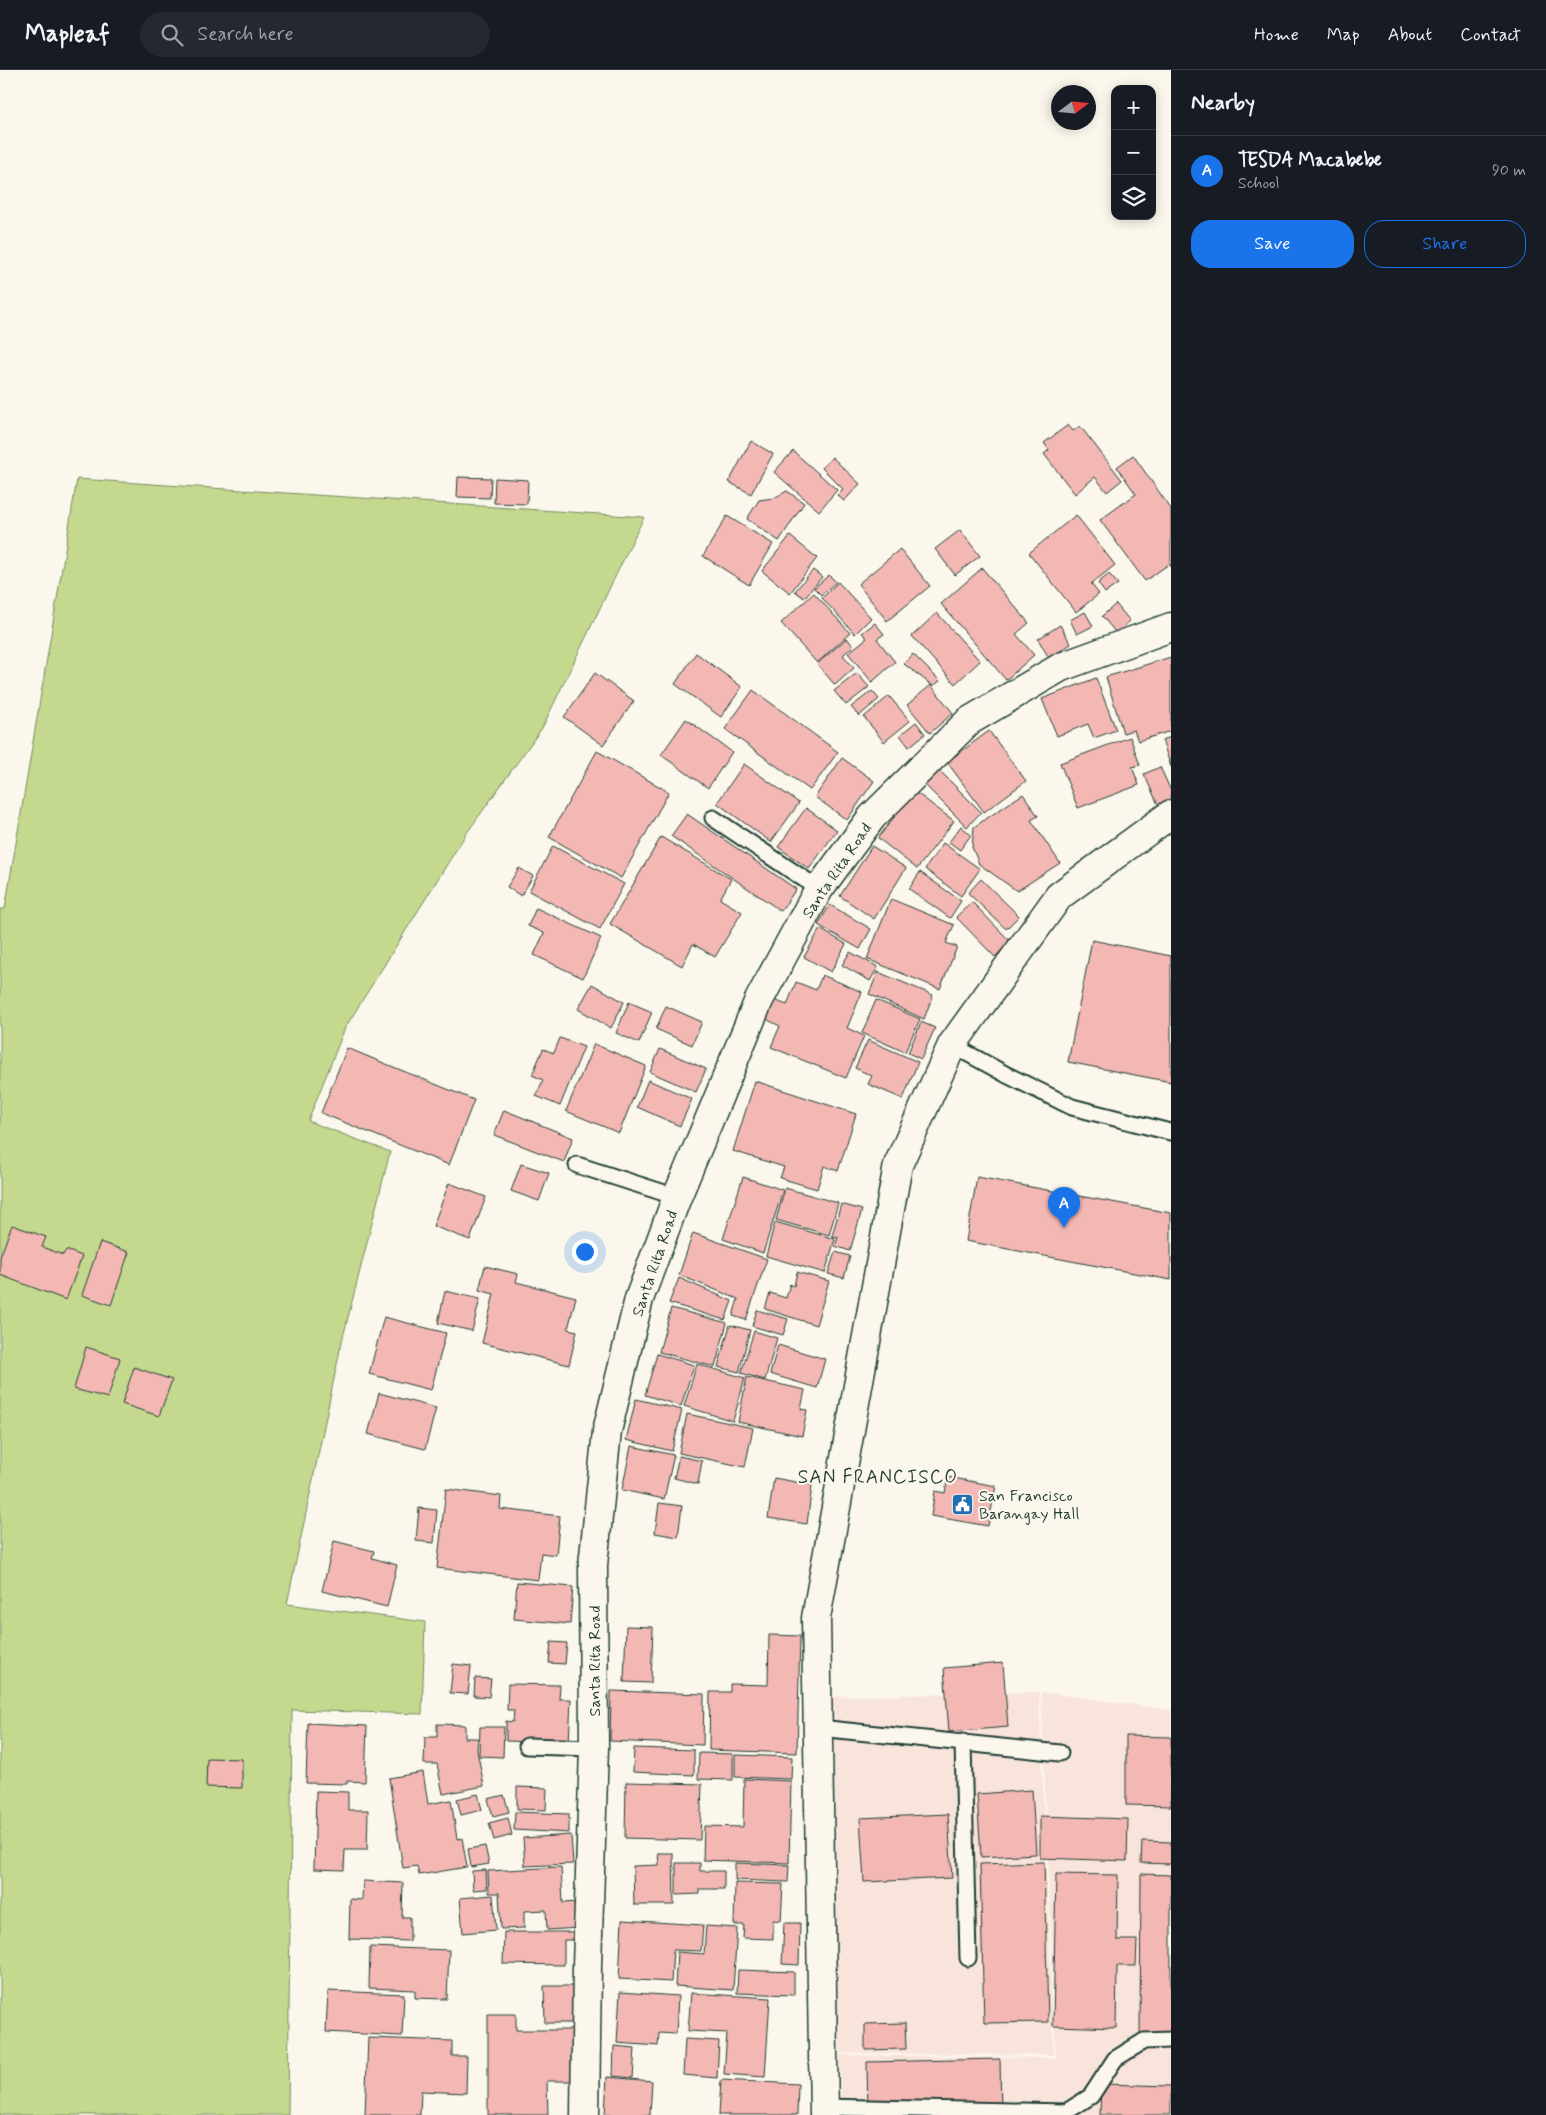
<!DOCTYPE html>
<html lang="en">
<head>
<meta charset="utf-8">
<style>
  :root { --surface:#171b24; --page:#242831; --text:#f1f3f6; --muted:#9ea1a6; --line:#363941; --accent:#1a73e8 }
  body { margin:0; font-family:Mynerve,sans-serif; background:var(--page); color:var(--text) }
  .controls { position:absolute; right:15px; top:15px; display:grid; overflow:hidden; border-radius:10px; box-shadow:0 2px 12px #0003 }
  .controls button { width:45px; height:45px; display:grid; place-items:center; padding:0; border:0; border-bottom:1px solid var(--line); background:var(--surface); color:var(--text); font:25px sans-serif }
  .compass { position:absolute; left:1051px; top:15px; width:45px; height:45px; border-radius:50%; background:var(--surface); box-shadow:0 2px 12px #0003; rotate:74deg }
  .you { position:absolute; left:584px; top:1181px; width:18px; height:18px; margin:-12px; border:4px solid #fff; border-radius:50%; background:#1a73e8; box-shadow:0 0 0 8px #1a73e833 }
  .badge { display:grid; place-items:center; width:32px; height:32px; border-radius:50%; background:var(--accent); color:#fff; font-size:16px; font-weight:700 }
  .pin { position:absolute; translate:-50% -41px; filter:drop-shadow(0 1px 2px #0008) }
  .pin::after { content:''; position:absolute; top:26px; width:18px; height:15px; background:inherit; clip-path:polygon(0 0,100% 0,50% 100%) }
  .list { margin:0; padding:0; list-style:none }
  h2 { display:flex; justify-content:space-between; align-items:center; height:65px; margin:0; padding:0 20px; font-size:21px }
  h2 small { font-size:16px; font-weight:400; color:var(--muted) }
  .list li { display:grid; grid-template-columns:32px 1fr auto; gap:15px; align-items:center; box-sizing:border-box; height:70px; padding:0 20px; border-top:1px solid var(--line) }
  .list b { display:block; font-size:19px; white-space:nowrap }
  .list p { margin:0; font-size:16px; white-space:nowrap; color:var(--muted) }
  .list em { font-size:16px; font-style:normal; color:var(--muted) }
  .actions { display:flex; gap:10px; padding:15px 20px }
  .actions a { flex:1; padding:11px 0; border:1px solid var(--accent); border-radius:20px; text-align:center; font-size:18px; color:var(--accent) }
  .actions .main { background:var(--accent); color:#fff }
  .icon { flex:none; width:28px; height:28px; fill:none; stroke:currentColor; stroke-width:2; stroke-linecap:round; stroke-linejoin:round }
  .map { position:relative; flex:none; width:1171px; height:2045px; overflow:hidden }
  header { display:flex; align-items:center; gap:30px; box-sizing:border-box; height:70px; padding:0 25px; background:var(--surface); border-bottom:1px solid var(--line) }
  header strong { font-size:24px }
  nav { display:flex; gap:28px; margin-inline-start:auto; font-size:18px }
  .search { width:350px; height:45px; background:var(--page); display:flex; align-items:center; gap:12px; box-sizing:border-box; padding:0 18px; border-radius:28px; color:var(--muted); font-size:19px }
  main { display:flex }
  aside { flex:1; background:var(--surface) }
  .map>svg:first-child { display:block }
  .built { fill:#f9e4db }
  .green { fill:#c5d98e; stroke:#728b61 }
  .building { fill:#f4b8b4; stroke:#1f3d34 }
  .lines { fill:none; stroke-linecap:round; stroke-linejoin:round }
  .service-casing { stroke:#1f3d34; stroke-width:19 }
  .minor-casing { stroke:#1f3d34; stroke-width:31 }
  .tertiary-casing { stroke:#1f3d34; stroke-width:31 }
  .service { stroke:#fbf7ec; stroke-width:15 }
  .minor { stroke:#fbf7ec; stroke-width:28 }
  .tertiary { stroke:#fbf7ec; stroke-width:28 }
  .labels { text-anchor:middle; stroke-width:4; stroke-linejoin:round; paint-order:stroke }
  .street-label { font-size:16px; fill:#1f3d34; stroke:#fbf7ec }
  .poi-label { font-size:16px; fill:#1f3d34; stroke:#fbf7ec; text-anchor:start }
  .quarter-label { font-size:19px; letter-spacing:1px; fill:#1f3d34; stroke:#fbf7ec }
</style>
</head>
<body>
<header>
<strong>Mapleaf</strong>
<div class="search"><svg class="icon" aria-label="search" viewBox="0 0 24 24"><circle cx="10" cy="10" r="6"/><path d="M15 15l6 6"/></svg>Search here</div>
<nav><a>Home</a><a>Map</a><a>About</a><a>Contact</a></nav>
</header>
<main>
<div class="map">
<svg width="1171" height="2045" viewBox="0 0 1171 2045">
  <rect width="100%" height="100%" fill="#fbf7ec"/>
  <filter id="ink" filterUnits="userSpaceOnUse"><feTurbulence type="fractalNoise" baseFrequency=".02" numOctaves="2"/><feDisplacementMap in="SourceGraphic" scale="10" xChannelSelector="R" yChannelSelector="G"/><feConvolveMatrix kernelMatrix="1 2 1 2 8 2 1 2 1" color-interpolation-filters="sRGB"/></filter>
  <g filter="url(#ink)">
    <!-- built -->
    <g class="built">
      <polygon points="1039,1622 1054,1985 840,1983 823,1627"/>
      <polygon points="1041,1622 1171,1640 1171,2045 842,2045 839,1985 1056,1988"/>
    </g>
    <!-- green -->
    <polygon class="green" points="77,409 644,447 542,658 466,764 345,958 308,1051 390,1082 341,1275 287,1534 425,1552 422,1644 292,1640 288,2045 0,2045 0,839 5,839"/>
    <!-- building -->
    <g class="building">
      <polygon points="1068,355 1073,361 1080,356 1122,410 1107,422 1095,407 1075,424 1044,384 1049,380 1044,373"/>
      <polygon points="751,371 773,384 751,424 729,412"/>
      <polygon points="793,381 837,420 819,441 774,402"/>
      <polygon points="1133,385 1171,439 1171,497 1169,494 1145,511 1100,450 1136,424 1117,397"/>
      <polygon points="832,387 860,414 844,431 837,425 843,419 822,398"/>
      <polygon points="458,407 491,408 490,428 457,427"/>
      <polygon points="495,408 528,410 527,434 494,433"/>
      <polygon points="787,421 804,433 779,471 747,449 759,430 774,428"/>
      <polygon points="1076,445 1115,495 1091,514 1099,524 1076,542 1029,483"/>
      <polygon points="727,446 773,474 749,515 703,486"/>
      <polygon points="960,460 980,486 955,505 935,479"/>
      <polygon points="790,466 817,488 790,523 762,501"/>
      <polygon points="900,479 930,516 887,551 858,514"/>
      <polygon points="982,498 1029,553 1016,564 1034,585 1006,610 941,534"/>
      <polygon points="813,500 822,507 804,528 795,521"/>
      <polygon points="1109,504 1118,514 1105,523 1098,513"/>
      <polygon points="829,505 836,512 821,525 814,518"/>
      <polygon points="838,512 871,548 855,564 822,528"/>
      <polygon points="814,523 850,563 817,593 781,553"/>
      <polygon points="1116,534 1130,551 1116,563 1102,546"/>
      <polygon points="1085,542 1093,556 1077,564 1070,550"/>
      <polygon points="937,543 980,591 955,614 912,566"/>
      <polygon points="875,553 884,564 877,569 895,592 872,612 848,583 867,568 862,563"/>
      <polygon points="1060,555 1071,574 1049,588 1038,569"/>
      <polygon points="847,568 853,576 843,585 854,598 835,615 817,594"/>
      <polygon points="696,583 742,617 721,647 675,614"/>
      <polygon points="913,584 940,611 933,616 904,594"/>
      <polygon points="1171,587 1171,661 1138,671 1134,660 1123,663 1106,607"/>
      <polygon points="595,603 634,631 603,675 564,647"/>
      <polygon points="857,603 869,617 846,635 834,621"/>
      <polygon points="1096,608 1116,660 1094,668 1088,654 1057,666 1042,629"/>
      <polygon points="931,615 953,643 930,663 907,635"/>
      <polygon points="753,620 838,682 810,720 725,659"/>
      <polygon points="872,621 879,629 859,646 851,637"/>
      <polygon points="889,626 910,651 884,672 864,647"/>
      <polygon points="686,649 732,682 708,718 661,685"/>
      <polygon points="916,652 925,664 909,677 900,665"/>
      <polygon points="989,661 1026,711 984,742 947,692"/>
      <polygon points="1130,667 1140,695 1132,697 1139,715 1078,738 1060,693"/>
      <polygon points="1171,667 1171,697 1162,670"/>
      <polygon points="597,681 669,722 621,808 549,767"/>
      <polygon points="842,688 874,711 847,750 815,727"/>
      <polygon points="744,694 799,733 771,772 717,733"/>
      <polygon points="1160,697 1171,721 1171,737 1161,741 1144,704"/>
      <polygon points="938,699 981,742 967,757 924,714"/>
      <polygon points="914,721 954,751 917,799 878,768"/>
      <polygon points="1023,724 1038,746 1031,750 1060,793 1017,821 979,794 972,777 974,757"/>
      <polygon points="806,738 837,760 809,799 778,777"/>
      <polygon points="687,744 796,819 781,841 671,766"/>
      <polygon points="961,756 971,765 960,780 949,772"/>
      <polygon points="661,767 731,809 720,829 742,842 715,887 693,874 682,896 610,854"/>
      <polygon points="943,773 980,799 961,826 925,799"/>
      <polygon points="553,776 624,814 600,859 529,821"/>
      <polygon points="872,776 906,798 874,849 840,826"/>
      <polygon points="519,798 533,806 521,826 507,817"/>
      <polygon points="920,802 961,831 950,848 909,819"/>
      <polygon points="981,809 1019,846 1006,859 968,823"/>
      <polygon points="891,829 954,855 946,873 957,877 940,919 867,889"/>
      <polygon points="972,832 1010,871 995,887 956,847"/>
      <polygon points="830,835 871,859 860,879 818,855"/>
      <polygon points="536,838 601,868 583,908 534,885 544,863 528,856"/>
      <polygon points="820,859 846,874 831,902 804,887"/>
      <polygon points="1092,870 1171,886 1171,1012 1068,992"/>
      <polygon points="850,882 878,897 870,911 842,895"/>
      <polygon points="878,902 933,925 924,949 869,924"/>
      <polygon points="822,905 862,922 847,958 864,966 846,1008 771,977 780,956 766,949 774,930 787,935 796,912 816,920"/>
      <polygon points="592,914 624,932 611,958 578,939"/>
      <polygon points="876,930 920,949 905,982 862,963"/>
      <polygon points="629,932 652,942 639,973 616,963"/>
      <polygon points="666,936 702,952 692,975 656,959"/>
      <polygon points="921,952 935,958 921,989 908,983"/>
      <polygon points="560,968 584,977 560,1036 536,1026 543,1010 532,1005 543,979 554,983"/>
      <polygon points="868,970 918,992 903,1029 868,1014 872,1006 855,998"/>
      <polygon points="594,974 646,996 619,1063 566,1041"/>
      <polygon points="347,978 474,1030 449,1095 321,1043"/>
      <polygon points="660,979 706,999 696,1022 650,1002"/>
      <polygon points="648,1010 692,1029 680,1056 637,1037"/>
      <polygon points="755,1011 856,1044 838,1101 824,1096 817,1119 780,1108 784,1097 733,1081"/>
      <polygon points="504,1040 573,1068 564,1092 494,1065"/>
      <polygon points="521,1094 549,1103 539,1131 511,1121"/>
      <polygon points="743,1107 783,1120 763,1183 723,1169"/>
      <polygon points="977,1107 1171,1143 1171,1210 966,1171"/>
      <polygon points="449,1113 486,1127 470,1170 433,1156"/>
      <polygon points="785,1118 838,1133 829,1165 776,1150"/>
      <polygon points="841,1134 862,1140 850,1181 835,1176 838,1167 832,1166"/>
      <polygon points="775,1152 835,1169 825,1203 766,1186"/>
      <polygon points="12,1155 46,1167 42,1177 63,1185 66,1180 82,1186 66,1230 0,1205 0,1187"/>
      <polygon points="693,1163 767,1189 746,1250 733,1246 738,1229 679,1205"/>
      <polygon points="100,1172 129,1182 111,1235 82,1225"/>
      <polygon points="835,1182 850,1186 844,1208 828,1204"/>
      <polygon points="485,1196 518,1204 516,1212 576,1227 568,1259 577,1261 569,1295 482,1273 494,1224 479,1220"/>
      <polygon points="797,1202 829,1211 816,1255 765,1239 770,1223 786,1228 790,1214 794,1216"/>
      <polygon points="679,1208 732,1231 725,1250 669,1233"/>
      <polygon points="445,1221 480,1229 472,1261 438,1253"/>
      <polygon points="671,1238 727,1253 715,1297 659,1282"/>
      <polygon points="757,1240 788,1249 783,1265 752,1256"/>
      <polygon points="384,1247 446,1263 431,1320 369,1304"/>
      <polygon points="730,1255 750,1260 739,1302 718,1297"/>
      <polygon points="754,1261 777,1268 765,1310 741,1303"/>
      <polygon points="778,1275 825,1289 817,1318 770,1304"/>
      <polygon points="86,1277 120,1288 108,1328 74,1319"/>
      <polygon points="657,1284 694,1295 681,1336 645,1325"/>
      <polygon points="697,1294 745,1308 733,1351 684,1336"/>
      <polygon points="134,1297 172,1310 159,1346 122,1334"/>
      <polygon points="747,1307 805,1320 801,1339 807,1340 802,1366 738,1352"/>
      <polygon points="379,1323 436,1338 425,1379 368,1364"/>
      <polygon points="636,1329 682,1340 672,1381 626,1370"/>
      <polygon points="687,1344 753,1358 745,1397 679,1383"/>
      <polygon points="631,1376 674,1385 664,1429 622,1420"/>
      <polygon points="679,1386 702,1391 698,1414 674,1408"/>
      <polygon points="948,1407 996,1416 988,1456 931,1446 935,1421 945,1423"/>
      <polygon points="774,1408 812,1415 807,1454 768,1448"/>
      <polygon points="446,1419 501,1426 500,1439 560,1446 556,1485 541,1483 538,1510 437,1498"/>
      <polygon points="659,1433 682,1436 678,1467 655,1463"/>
      <polygon points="419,1438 437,1440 434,1473 416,1471"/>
      <polygon points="334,1471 374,1481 372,1488 397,1495 387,1537 322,1521"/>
      <polygon points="517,1512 573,1517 570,1554 514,1549"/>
      <polygon points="626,1556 653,1557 651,1613 624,1612"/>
      <polygon points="769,1565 800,1566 797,1683 709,1680 710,1622 730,1622 730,1614 768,1615"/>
      <polygon points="551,1572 567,1573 565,1594 549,1593"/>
      <polygon points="1003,1593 1008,1657 949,1662 944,1598"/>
      <polygon points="453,1594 471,1596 468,1624 450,1623"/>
      <polygon points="475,1608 491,1609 489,1627 474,1626"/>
      <polygon points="508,1614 560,1615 559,1629 571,1629 569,1673 506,1671 506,1651 513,1652 514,1640 507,1640"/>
      <polygon points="611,1621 704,1624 703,1675 610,1671"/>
      <polygon points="308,1653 367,1656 365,1712 347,1711 347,1714 306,1713"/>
      <polygon points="437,1654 465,1655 465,1668 478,1668 477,1680 484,1716 443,1724 437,1694 424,1694 425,1667 437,1667"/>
      <polygon points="480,1657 504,1657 503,1687 479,1686"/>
      <polygon points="1126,1666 1171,1667 1171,1736 1126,1735"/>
      <polygon points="634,1678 694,1680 694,1705 633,1702"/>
      <polygon points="699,1683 733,1684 733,1710 698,1709"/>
      <polygon points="735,1685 792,1687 791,1709 735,1707"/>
      <polygon points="207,1688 242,1689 242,1718 206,1717"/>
      <polygon points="423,1702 428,1734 451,1730 457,1769 462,1768 467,1797 419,1805 417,1796 403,1798 389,1708"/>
      <polygon points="744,1709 791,1711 789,1793 703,1790 704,1756 743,1757"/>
      <polygon points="626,1712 702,1714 700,1770 625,1768"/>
      <polygon points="517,1717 547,1718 546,1740 517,1739"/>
      <polygon points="1032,1720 1036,1784 981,1787 977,1724"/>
      <polygon points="316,1721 348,1722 348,1740 368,1740 367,1780 345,1780 344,1800 314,1799"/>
      <polygon points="478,1724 482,1740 461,1745 457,1729"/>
      <polygon points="504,1725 509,1742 493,1746 488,1729"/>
      <polygon points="515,1742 569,1744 569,1763 514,1760"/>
      <polygon points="948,1744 952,1808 864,1812 860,1748"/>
      <polygon points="1040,1746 1128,1749 1127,1791 1040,1788"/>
      <polygon points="508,1748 512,1765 494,1770 489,1753"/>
      <polygon points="571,1765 573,1794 525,1796 523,1768"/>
      <polygon points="1142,1771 1171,1772 1171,1794 1141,1793"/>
      <polygon points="485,1776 489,1794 471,1797 468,1779"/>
      <polygon points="658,1783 673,1783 674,1835 634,1835 633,1796 659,1795"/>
      <polygon points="1044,1792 1048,1952 984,1953 980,1794"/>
      <polygon points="676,1793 700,1793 700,1801 724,1801 724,1819 699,1819 699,1824 676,1825"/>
      <polygon points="735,1793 789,1795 788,1812 735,1810"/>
      <polygon points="561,1797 563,1833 578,1832 579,1858 547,1860 546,1840 524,1841 524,1858 501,1859 499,1823 489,1823 488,1801"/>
      <polygon points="486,1800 487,1819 473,1820 472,1801"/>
      <polygon points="1056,1804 1118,1805 1117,1870 1137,1870 1136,1896 1117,1896 1116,1958 1053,1956"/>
      <polygon points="1141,1804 1171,1805 1171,1965 1140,1965"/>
      <polygon points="363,1811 403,1813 402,1847 410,1847 410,1871 349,1869 350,1829 362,1830"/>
      <polygon points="735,1813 783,1814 781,1851 773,1850 773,1869 743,1868 744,1855 734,1855"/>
      <polygon points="493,1825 496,1860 463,1863 460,1828"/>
      <polygon points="622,1850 703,1855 701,1881 673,1880 671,1912 619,1909"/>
      <polygon points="784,1853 800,1853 799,1895 782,1894"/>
      <polygon points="706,1856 737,1858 733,1920 675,1916 677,1882 704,1884"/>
      <polygon points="504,1862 577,1862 577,1870 564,1870 564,1895 503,1894"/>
      <polygon points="370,1877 449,1880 447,1929 415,1928 415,1920 369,1918"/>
      <polygon points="738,1900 794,1902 794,1925 737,1923"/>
      <polygon points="544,1916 576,1916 576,1953 545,1953"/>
      <polygon points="328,1921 404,1924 402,1966 326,1962"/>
      <polygon points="620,1922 678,1926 676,1964 659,1963 658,1976 617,1973"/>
      <polygon points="691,1923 770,1928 765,2007 724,2004 727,1963 688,1961"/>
      <polygon points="488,1944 516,1944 516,1960 574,1960 574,2011 547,2011 548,2045 488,2045"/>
      <polygon points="905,1953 906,1979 865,1980 865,1954"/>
      <polygon points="368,1968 452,1971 452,1986 467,1986 466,2023 421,2021 420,2045 365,2045"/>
      <polygon points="685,1969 719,1971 717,2008 683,2005"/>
      <polygon points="614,1976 635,1978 633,2008 613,2006"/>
      <polygon points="1000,1989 1001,2044 868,2045 867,1992"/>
      <polygon points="607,2007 652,2011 650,2045 605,2045"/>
      <polygon points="721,2010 798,2014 797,2045 719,2045"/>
      <polygon points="1101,2014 1171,2016 1171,2045 1100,2045"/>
    </g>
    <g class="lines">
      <defs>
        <g id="service">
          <polyline points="713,748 819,819"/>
          <polyline points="952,975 1007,1005 1072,1037 1170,1062"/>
          <polyline points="577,1095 677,1127"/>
          <polyline points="819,1658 1060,1683"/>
          <polyline points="963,1672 968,1888"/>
          <polyline points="527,1676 594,1678"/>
          <polyline points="823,2037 1066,2042 1091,2026 1115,1989 1144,1971 1171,1970"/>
        </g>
        <polyline id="minor" points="824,2045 816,1548 898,1095 952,975 1059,826 1171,744"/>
        <polyline id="tertiary" points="585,2045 587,1896 594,1678 593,1495 607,1361 639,1229 677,1127 759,930 819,819 872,747 969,651 1061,597 1171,557"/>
      </defs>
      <!-- service casing -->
      <use href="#service" class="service-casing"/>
      <!-- minor casing -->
      <use href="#minor" class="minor-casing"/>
      <!-- tertiary casing -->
      <use href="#tertiary" class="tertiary-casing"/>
      <!-- service -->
      <use href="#service" class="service"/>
      <!-- minor -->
      <use href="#minor" class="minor"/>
      <!-- tertiary -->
      <use href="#tertiary" class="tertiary"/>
    </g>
  </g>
  <!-- icons -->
  <defs>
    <symbol id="civic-square" viewBox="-11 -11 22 22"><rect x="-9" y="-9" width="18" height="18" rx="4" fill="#1f6fb2" stroke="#fbf7ec"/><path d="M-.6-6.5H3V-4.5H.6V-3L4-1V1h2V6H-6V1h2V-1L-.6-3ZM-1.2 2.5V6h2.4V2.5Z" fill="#fff"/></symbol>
  </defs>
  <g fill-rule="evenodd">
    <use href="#civic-square" x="950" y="1422" width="25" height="25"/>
  </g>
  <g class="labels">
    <!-- street labels -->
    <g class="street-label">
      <text transform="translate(836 800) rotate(-56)" y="6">Santa Rita Road</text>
      <text transform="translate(654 1193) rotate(-71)" y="6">Santa Rita Road</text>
      <text transform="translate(594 1591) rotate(-90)" y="6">Santa Rita Road</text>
    </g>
    <!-- poi labels -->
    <g class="poi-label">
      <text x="979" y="1431">San Francisco<tspan x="979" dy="18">Barangay Hall</tspan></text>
    </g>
    <!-- quarter labels -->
    <g class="quarter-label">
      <text x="878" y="1413">SAN FRANCISCO</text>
    </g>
  </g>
</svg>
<div class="controls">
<button>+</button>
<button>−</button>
<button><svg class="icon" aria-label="layers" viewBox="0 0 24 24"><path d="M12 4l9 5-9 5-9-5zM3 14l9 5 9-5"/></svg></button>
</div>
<svg class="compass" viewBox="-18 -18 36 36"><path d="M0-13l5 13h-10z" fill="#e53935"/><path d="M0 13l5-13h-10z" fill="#9ea1a6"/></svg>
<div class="you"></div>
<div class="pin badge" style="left:1064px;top:1158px">A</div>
</div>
<aside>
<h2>Nearby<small></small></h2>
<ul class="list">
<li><span class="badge">A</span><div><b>TESDA Macabebe</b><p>School</p></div><em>90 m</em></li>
</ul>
<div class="actions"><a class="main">Save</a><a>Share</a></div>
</aside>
</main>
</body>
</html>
